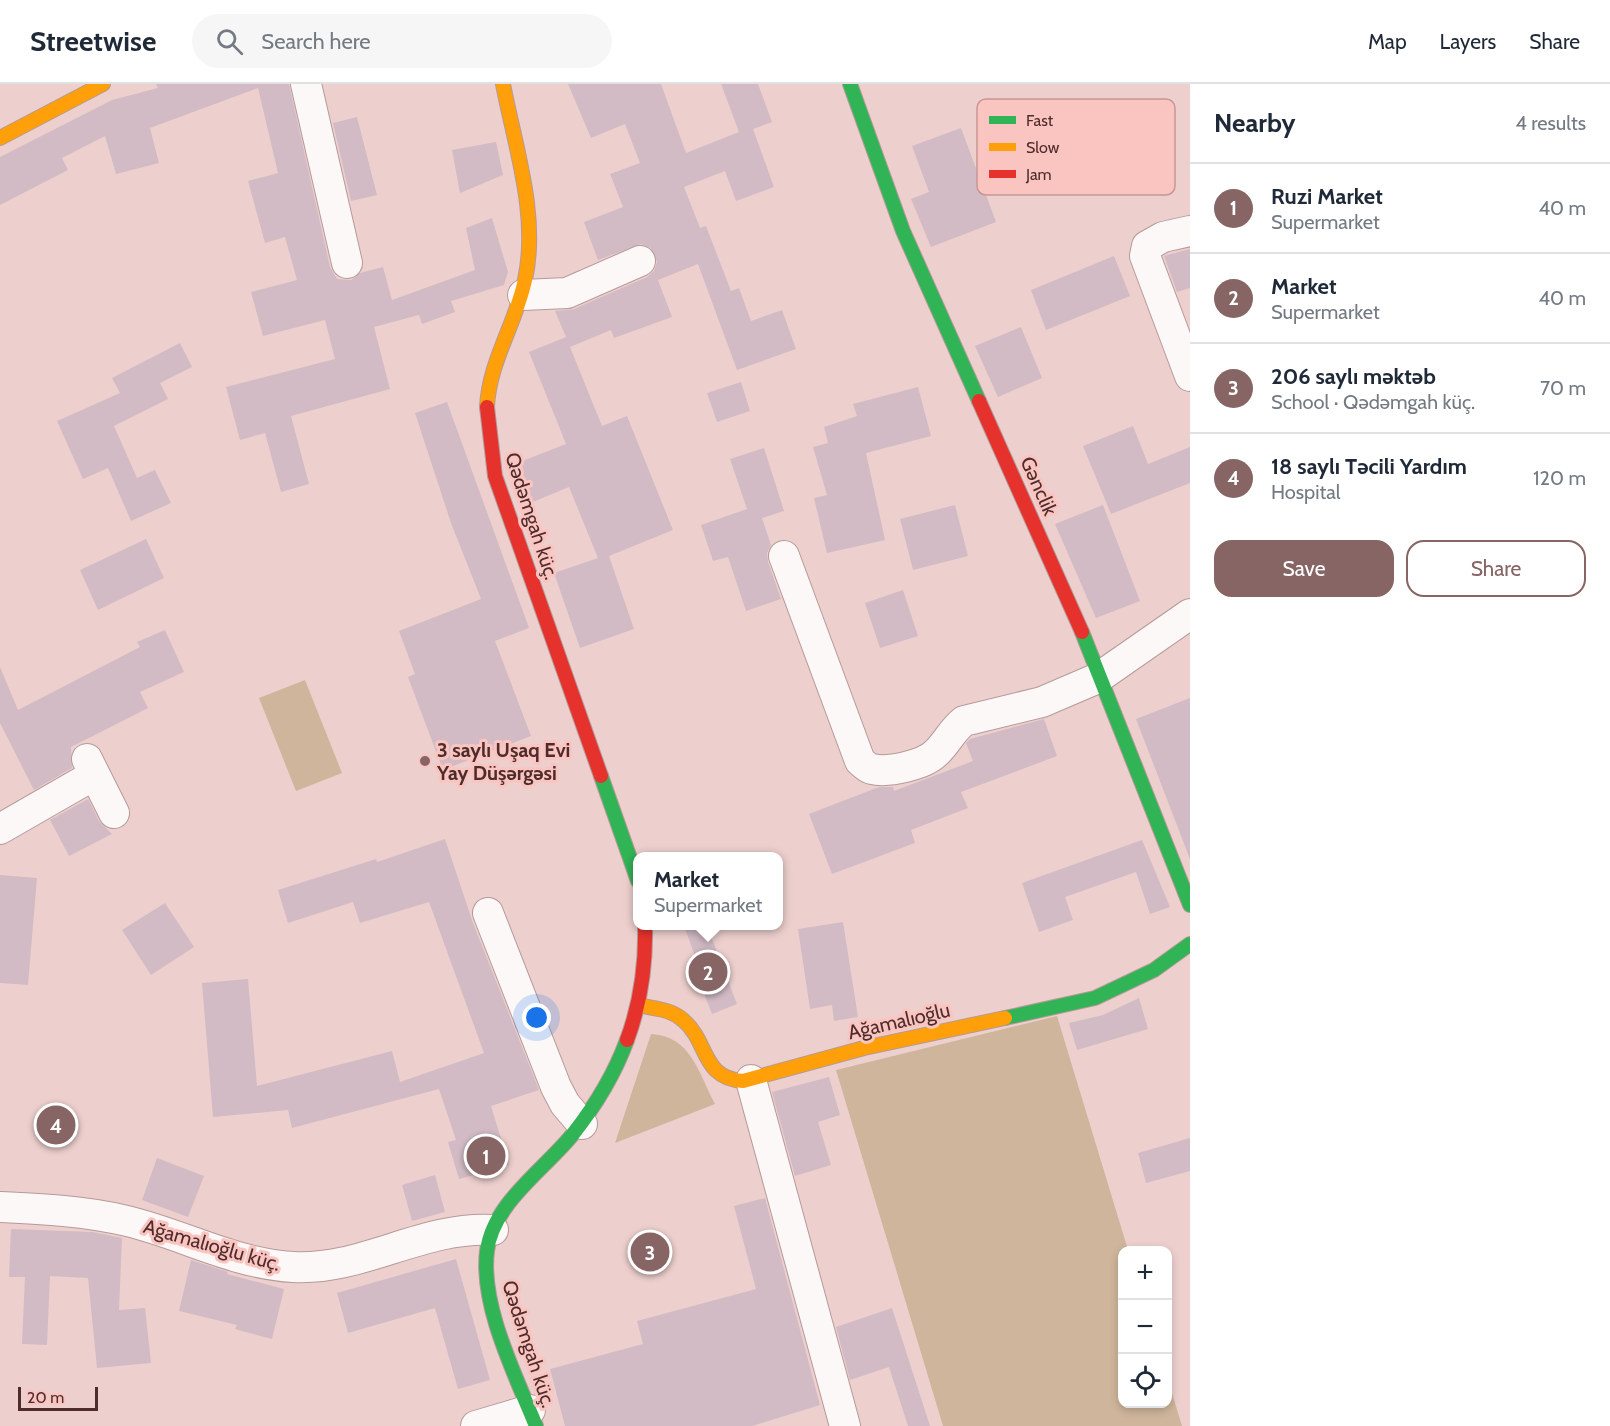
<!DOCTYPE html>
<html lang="en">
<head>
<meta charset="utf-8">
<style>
  :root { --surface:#fff; --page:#f6f6f7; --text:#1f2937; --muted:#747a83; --line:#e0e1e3; --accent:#866564 }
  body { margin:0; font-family:Cabin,sans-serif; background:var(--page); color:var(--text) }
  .controls { position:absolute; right:18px; bottom:18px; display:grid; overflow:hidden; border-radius:12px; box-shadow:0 3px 9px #0003 }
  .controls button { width:54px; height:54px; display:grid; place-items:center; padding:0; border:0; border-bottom:2px solid var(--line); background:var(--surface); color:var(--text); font:30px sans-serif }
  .scale { position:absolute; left:18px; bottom:15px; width:80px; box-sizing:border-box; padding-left:6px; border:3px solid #4e2c2b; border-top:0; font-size:16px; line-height:21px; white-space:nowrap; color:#4e2c2b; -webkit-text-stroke:4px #fac5c1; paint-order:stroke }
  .you { position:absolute; left:537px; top:934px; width:21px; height:21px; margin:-15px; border:4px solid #fff; border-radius:50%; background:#1a73e8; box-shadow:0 0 0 9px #1a73e833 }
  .badge { display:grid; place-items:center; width:39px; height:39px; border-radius:50%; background:var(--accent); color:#fff; font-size:20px; font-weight:700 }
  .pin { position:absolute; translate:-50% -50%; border:3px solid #fff; box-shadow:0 2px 6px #0006 }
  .popup { position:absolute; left:633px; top:768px; width:150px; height:78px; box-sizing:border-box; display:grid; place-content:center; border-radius:12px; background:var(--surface); filter:drop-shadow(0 2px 4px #0005); font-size:20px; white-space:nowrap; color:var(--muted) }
  .popup b { font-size:22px; color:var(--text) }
  .popup::after { content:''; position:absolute; left:50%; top:100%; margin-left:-12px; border:12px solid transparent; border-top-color:var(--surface) }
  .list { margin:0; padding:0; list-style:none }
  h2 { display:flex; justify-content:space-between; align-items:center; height:78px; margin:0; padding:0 24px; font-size:26px }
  h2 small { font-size:20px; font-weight:400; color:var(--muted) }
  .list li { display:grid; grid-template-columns:39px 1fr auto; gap:18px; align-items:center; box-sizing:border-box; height:90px; padding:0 24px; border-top:2px solid var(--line) }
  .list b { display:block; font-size:22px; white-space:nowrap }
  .list p { margin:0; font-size:20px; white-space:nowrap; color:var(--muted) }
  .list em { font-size:20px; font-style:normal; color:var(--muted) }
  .actions { display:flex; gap:12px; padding:18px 24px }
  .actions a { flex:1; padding:14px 0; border:2px solid var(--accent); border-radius:18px; text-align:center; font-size:21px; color:var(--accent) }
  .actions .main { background:var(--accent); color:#fff }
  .icon { flex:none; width:33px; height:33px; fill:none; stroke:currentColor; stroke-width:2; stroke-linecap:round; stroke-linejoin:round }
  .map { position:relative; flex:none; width:1190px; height:1342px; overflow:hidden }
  header { display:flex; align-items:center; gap:36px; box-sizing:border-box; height:84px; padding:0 30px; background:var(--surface); border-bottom:2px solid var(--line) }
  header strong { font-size:28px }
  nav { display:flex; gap:33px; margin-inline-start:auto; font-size:21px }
  .search { width:420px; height:54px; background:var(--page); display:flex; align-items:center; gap:15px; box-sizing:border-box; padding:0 21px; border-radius:33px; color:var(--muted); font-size:22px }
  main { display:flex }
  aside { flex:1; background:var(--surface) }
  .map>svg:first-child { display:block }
  .green { fill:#cfb59b }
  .building { fill:#d2bbc5 }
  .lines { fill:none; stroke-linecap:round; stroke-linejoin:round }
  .street-casing { stroke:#b59a99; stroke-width:32 }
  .fast-casing { stroke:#b59a99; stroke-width:16 }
  .slow-casing { stroke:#b59a99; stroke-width:16 }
  .jam-casing { stroke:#b59a99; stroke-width:16 }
  .street { stroke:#fcf8f8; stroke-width:30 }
  .fast { stroke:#30b455; stroke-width:14 }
  .slow { stroke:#ff9f0a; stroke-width:14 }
  .jam { stroke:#e5322d; stroke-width:14 }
  .poi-dot { fill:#866564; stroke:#fac5c1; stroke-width:2 }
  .labels { text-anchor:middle; stroke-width:6; stroke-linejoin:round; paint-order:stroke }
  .street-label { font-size:20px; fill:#4e2c2b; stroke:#fac5c1 }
  .poi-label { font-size:20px; font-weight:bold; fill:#4e2c2b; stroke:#fac5c1; text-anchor:start }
  .key { fill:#fac5c1; stroke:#c69794; stroke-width:1.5 }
  .key-label { font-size:16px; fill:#4e2c2b }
</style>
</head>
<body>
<header>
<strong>Streetwise</strong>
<div class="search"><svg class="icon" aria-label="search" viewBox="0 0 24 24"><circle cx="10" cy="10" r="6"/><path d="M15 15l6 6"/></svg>Search here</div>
<nav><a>Map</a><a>Layers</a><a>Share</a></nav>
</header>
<main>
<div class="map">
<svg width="1190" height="1342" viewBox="0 0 1190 1342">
  <rect width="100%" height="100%" fill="#edd0ce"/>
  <!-- green -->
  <g class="green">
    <polygon points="305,596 342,689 296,707 259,614"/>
    <polygon points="1057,932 1128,1166 1122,1166 1122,1320 1168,1320 1168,1296 1182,1342 943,1342 836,986"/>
    <path d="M651,950C691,952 698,988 715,1020L615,1059Z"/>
  </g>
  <!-- building -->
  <g class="building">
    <polygon points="156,0 289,0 330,183 337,195 351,196 360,189 383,183 392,216 475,186 466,144 492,134 508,188 504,201 451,217 455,228 422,240 419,231 374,243 390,305 291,332 309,400 281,408 265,349 240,356 226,303 335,275 325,236 263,252 251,208 297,196 285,153 265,159 248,97 278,89 258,4 150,44 159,79 116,90 105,52 62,74 68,86 0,121 0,73 112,16 158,4"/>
    <polygon points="568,0 661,0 686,69 739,48 721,0 758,0 772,38 753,45 774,103 736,117 725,87 684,103 700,144 706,142 731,207 739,204 751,237 782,226 796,265 737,286 698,180 658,196 672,233 614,254 611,246 570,263 602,342 627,332 673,446 609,472 634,545 580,564 554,489 598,474 569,403 528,420 512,381 566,360 529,268 566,253 555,227 574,225 647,193 654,187 657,178 651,164 641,160 598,176 584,138 623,123 610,90 640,79 625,40 591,54"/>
    <polygon points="1078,15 1086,59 1010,73 1002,28"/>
    <polygon points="357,33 377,111 351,117 333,39"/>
    <polygon points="961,44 996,138 931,163 911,115 929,108 912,62"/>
    <polygon points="496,58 503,91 460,109 452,66"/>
    <polygon points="1190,165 1190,204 1177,208 1164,172"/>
    <polygon points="1114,172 1130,212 1046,246 1031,206"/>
    <polygon points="1021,243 1042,294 998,313 975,262"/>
    <polygon points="180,259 192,283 160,299 168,315 114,342 137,394 155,386 171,419 131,437 108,384 83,395 57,337 120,309 112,294"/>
    <polygon points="741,298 750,327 717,338 707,309"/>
    <polygon points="918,303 931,352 866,369 885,456 827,469 814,414 827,411 813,363 828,359 824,343 857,332 853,320"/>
    <polygon points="447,318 529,544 495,557 531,652 443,686 408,593 415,590 399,547 481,515 451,439 415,329"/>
    <polygon points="1133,342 1148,380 1190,363 1190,399 1111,430 1083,362"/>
    <polygon points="764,364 784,427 762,434 771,461 767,469 768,478 781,515 746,527 728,473 713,477 701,441 747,425 730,375"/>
    <polygon points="955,421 968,472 913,486 900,435"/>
    <polygon points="1103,421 1140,517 1096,534 1055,440"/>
    <polygon points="146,455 164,494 98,526 80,486"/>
    <polygon points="903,506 918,552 880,564 865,519"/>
    <polygon points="165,546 184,588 140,608 148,624 71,663 72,684 34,706 0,639 0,583 18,626 140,563 137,558"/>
    <polygon points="1190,614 1190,775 1136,635"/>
    <polygon points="1044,635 1057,672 961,708 968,724 911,746 915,759 832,790 809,730 879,703 893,703 894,707 973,677 966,659 970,655"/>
    <polygon points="88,715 99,737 112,750 69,772 50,736"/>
    <polygon points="445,755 473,839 539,1006 491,1022 509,1081 459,1095 448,1058 456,1056 439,1005 292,1044 288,1026 213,1033 202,899 248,895 257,1002 392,967 400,998 484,969 429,818 360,839 353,818 288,839 278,806 376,775 377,778"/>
    <polygon points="1142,756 1170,823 1150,830 1136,788 1065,813 1073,836 1039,848 1022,799"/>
    <polygon points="0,791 37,794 28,901 0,899"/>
    <polygon points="165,819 194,863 151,891 122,846"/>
    <polygon points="843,838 858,933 834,937 832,921 810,925 798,845"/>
    <polygon points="684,842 707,842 737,920 712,930 690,873 695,872"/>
    <polygon points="1139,914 1148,945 1077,966 1069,939 1103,931"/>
    <polygon points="829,993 840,1031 818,1038 831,1081 795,1092 772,1008"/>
    <polygon points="1190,1054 1190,1087 1146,1099 1138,1069"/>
    <polygon points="157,1074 204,1092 188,1133 142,1116"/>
    <polygon points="435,1091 445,1128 412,1137 402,1101"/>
    <polygon points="765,1114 820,1321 752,1342 565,1342 550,1285 643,1260 637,1237 756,1205 734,1122"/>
    <polygon points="11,1145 93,1148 122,1154 119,1226 145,1224 151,1279 97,1284 88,1194 50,1192 47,1261 22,1260 25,1193 9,1193"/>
    <polygon points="456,1175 490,1296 458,1305 435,1224 348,1249 337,1209"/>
    <polygon points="191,1176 228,1188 227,1190 284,1205 272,1255 235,1245 237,1241 179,1227"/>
    <polygon points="892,1224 930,1342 908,1342 889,1283 850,1296 836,1243"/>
  </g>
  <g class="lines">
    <defs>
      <g id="street">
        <polyline points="306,0 347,179"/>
        <polyline points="1190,147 1163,153 1147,162 1145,172 1190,292"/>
        <polyline points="523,211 567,209 640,177"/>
        <path d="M784,472L860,677C864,680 867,684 872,685C888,689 924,681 936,669C947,659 952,646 964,637L1042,618L1098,594L1190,530"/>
        <polyline points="87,675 114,729"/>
        <polyline points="0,745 94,691"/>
        <polyline points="488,829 556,1003 565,1020 582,1040"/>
        <polyline points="751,996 845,1342"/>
        <path d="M0,1123C42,1125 85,1127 127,1137C182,1150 235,1180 293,1183C362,1187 422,1142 493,1146"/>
        <polyline points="476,1342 530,1326"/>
      </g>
      <g id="fast">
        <polyline points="850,0 903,147 979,317"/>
        <polyline points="1082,548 1190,821"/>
        <polyline points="601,692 638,797"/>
        <polyline points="1005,934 1095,914 1154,886 1190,860"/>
        <path d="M536,1342C516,1292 480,1222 487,1167C493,1119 544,1086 573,1050C595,1022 615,989 627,956"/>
      </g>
      <g id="slow">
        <polyline points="0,54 103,0"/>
        <path d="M487,323C489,278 516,239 525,196C539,131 515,63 503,0"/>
        <path d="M639,921C655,925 671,925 683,936C709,958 701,994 743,997L864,964L1005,934"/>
      </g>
      <g id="jam">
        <polyline points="979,317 1082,548"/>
        <polyline points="487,323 495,392 601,692"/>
        <path d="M627,956C641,918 646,882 645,842"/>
      </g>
    </defs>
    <!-- street casing -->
    <use href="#street" class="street-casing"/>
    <!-- fast casing -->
    <use href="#fast" class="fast-casing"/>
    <!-- slow casing -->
    <use href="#slow" class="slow-casing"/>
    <!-- jam casing -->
    <use href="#jam" class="jam-casing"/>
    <!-- street -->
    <use href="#street" class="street"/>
    <!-- fast -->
    <use href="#fast" class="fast"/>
    <!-- slow -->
    <use href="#slow" class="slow"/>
    <!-- jam -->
    <use href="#jam" class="jam"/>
  </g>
  <!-- markers -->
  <circle class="poi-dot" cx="425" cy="677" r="6"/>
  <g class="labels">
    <!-- street labels -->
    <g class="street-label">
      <text transform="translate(1039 402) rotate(66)" y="7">Gənclik</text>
      <text transform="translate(532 432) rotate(72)" y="7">Qədəmgah küç.</text>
      <text transform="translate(899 937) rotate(-13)" y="7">Ağamalıoğlu</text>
      <text transform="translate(212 1161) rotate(16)" y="7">Ağamalıoğlu küç.</text>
      <text transform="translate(529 1260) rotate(72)" y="7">Qədəmgah küç.</text>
    </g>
    <!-- poi labels -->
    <g class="poi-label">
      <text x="437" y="673">3 saylı Uşaq Evi<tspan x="437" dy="23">Yay Düşərgəsi</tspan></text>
    </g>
  </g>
  <!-- legend -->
  <rect x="977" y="15" width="198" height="96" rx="9" class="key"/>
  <rect x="989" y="32" width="27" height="8" fill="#30b455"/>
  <rect x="989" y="59" width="27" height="8" fill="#ff9f0a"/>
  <rect x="989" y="86" width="27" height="8" fill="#e5322d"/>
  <g class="key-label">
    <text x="1026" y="42">Fast</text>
    <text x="1026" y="69">Slow</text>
    <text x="1026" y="96">Jam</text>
  </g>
</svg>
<div class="controls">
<button>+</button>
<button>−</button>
<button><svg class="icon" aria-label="locate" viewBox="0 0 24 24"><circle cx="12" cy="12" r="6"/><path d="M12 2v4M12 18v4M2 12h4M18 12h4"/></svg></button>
</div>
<div class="scale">20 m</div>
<div class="you"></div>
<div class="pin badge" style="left:486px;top:1072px">1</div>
<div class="pin badge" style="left:708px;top:888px">2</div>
<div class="popup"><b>Market</b>Supermarket</div>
<div class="pin badge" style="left:650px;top:1168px">3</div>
<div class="pin badge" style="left:56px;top:1041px">4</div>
</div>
<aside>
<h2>Nearby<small>4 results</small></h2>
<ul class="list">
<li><span class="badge">1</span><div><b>Ruzi Market</b><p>Supermarket</p></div><em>40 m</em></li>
<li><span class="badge">2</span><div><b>Market</b><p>Supermarket</p></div><em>40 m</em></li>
<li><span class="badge">3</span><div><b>206 saylı məktəb</b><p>School · Qədəmgah küç.</p></div><em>70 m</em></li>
<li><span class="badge">4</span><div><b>18 saylı Təcili Yardım</b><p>Hospital</p></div><em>120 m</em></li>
</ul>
<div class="actions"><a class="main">Save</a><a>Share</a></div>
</aside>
</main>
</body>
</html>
